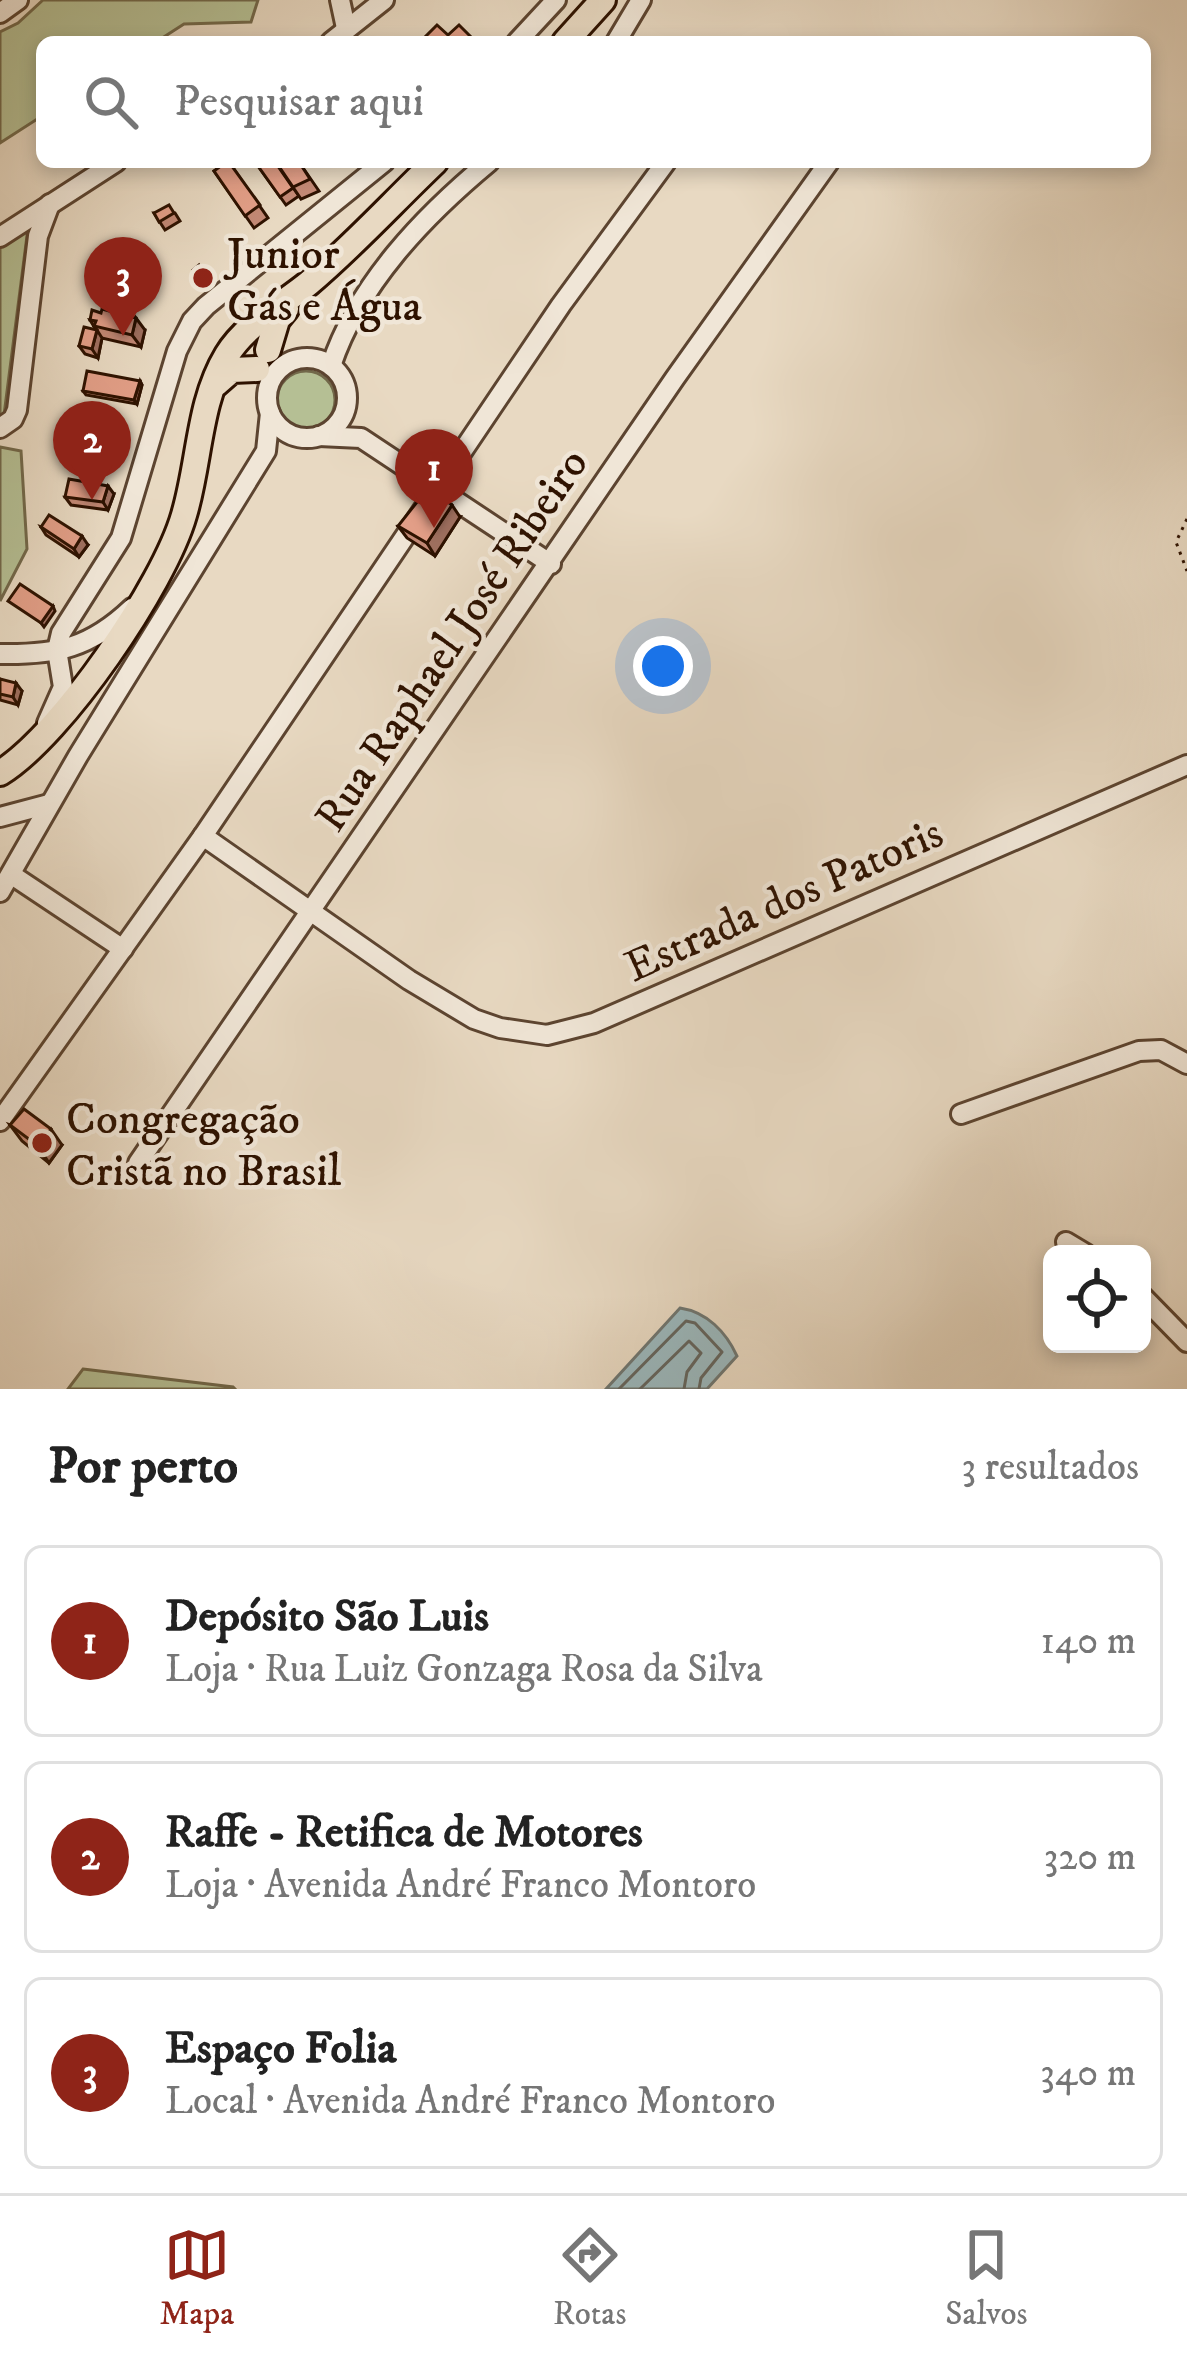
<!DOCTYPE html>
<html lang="pt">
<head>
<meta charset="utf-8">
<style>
  :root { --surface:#fff; --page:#f6f6f6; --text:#222; --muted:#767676; --line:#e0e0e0; --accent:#8f2418 }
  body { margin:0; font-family:"IM FELL DW Pica",serif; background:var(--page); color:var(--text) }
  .controls { position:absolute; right:36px; bottom:36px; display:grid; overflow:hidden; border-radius:18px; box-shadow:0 6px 18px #0003 }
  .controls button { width:108px; height:108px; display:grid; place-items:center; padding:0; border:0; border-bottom:3px solid var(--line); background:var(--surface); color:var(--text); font:60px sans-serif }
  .you { position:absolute; left:663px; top:666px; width:42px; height:42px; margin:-30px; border:9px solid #fff; border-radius:50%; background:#1a73e8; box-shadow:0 0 0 18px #1a73e833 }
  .badge { display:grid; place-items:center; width:78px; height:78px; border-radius:50%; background:var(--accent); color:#fff; font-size:39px; font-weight:700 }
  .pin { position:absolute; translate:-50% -99px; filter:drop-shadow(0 3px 6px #0008) }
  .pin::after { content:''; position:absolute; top:63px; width:42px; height:36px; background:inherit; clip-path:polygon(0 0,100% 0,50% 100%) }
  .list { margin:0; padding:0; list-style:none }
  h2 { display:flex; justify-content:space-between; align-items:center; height:156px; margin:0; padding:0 48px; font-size:51px }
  h2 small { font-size:39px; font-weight:400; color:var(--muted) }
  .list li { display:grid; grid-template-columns:78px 1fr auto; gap:36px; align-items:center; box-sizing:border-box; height:192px; margin:0 24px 24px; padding:0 24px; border:3px solid var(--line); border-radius:18px }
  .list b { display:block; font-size:45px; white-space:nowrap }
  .list p { margin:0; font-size:39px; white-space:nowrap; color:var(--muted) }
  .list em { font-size:39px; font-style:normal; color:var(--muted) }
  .icon { flex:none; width:66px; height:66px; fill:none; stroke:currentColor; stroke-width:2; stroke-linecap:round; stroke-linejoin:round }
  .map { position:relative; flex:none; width:1187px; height:1389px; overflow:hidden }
  .search { position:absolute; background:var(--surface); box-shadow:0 6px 18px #0003; left:36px; right:36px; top:36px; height:132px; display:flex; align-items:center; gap:30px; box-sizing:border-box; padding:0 42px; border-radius:18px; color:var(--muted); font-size:45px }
  .sheet { height:804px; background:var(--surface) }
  nav { display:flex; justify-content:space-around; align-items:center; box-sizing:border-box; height:168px; border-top:3px solid var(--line); background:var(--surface); font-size:33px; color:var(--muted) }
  nav a { display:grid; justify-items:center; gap:6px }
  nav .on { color:var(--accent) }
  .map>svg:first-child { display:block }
  .green { fill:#b5bf94; stroke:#72684a; stroke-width:3 }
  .water { fill:#9bb8bd; stroke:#6f7671; stroke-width:3 }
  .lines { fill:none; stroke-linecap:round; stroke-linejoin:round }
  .shore { stroke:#64655e; stroke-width:3 }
  .minor-casing { stroke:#5c4430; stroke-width:24 }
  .major-casing { stroke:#2e1200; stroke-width:30 }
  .path { stroke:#2e1200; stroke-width:3; stroke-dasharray:3 6; stroke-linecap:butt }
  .minor { stroke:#f0e6d7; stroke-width:18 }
  .major { stroke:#e8d9c2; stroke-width:24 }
  .wall { fill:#c38975; stroke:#2e1200; stroke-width:3 }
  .shaded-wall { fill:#9f6f5f; stroke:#2e1200; stroke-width:3 }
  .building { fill:#e39f88; stroke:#2e1200; stroke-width:3 }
  .poi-dot { fill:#8f2418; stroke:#f0e6d7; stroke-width:4.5 }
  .labels { text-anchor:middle; stroke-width:9; stroke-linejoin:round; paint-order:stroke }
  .poi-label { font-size:45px; fill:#2e1200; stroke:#f0e6d7; text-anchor:start }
  .street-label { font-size:45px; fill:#2e1200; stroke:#f0e6d7 }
</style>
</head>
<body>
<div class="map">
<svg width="1187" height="1389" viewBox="0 0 1187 1389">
  <rect width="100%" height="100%" fill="#e8d9c2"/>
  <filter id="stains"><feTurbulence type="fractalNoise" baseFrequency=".00167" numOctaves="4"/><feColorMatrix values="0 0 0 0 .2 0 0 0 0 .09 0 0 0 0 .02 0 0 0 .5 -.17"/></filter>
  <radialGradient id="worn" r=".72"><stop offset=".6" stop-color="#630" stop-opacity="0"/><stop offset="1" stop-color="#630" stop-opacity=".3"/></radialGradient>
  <!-- green -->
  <g class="green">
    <polygon points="43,0 258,0 251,22 184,24 156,42 42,42 42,116 0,143 0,32 18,23"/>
    <polygon points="28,228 4,415 0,415 0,248"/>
    <circle cx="306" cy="400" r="29"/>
    <polygon points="0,447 21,451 27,549 0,601"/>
    <polygon points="83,1369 233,1387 235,1389 68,1389"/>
  </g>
  <!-- water -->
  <path class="water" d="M680,1308C707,1312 726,1332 737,1356L707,1389H606Z"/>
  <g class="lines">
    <!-- shore -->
    <g class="shore">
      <polyline points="619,1389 686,1321 695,1323 722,1352 701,1378 699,1389"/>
      <polyline points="640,1389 689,1341 701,1353 687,1372 684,1389"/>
    </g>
    <defs>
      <g id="minor">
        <polyline points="340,0 346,28"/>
        <polyline points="0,13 18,0"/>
        <polyline points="331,42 384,0"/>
        <polyline points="517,42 556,0"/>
        <polyline points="616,42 641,0"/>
        <polyline points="0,237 116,162"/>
        <circle cx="307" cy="398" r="40"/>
        <path d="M331,366C358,284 424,216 489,162"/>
        <polyline points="0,428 13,419 17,410 38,236 50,204"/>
        <polyline points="319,436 361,438 551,564"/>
        <path d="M0,654C57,655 90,648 132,608"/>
        <polyline points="47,723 63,687 57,650 61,633 121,538 177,351 192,321 206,306 384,162"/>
        <polyline points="0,817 49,804"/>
        <polyline points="203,836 409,980 474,1019 500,1028 547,1035 594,1023 1187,765"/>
        <polyline points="12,875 123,949"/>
        <polyline points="0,892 78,756 266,451 270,413"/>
        <polyline points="961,1114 1139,1051 1161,1050 1187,1064"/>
        <polyline points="0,1121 203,836 561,305 666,162"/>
        <polyline points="138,1163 675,378 829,162"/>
        <polyline points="1066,1242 1086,1254"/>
        <polyline points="1142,1296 1187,1342"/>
      </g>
      <g id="major">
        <polyline points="565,42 603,0"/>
        <polyline points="268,350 277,320 286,309"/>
        <polyline points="216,384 232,370 257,369"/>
        <path d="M0,773C62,735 164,585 184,515C200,462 198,403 227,355C245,325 282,305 309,283C353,246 393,202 435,162"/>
      </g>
    </defs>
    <!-- minor casing -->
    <use href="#minor" class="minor-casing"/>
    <!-- major casing -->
    <use href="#major" class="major-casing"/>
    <!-- path -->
    <polyline class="path" points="1187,519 1176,542 1187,571"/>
    <!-- minor -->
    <use href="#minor" class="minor"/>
    <!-- major -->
    <use href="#major" class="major"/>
  </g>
  <!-- wall -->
  <g class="wall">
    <polygon points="229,162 268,218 254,228 214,171"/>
    <polygon points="275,162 299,196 286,205 258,166"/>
    <polygon points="276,162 299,162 319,191 301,199"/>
    <polygon points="154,213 175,213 180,221 165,230"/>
    <polygon points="90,320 145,330 141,347 102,338 98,358 85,354 79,346 96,330"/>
    <polygon points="140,381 142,385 137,404 86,395 83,391"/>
    <polygon points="114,494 108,510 71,505 65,497"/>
    <polygon points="460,517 435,556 407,538 398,526"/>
    <polygon points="41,527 88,545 79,557 46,535"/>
    <polygon points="0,679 22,691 18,705 0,700"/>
    <polygon points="10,1125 62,1145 49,1163 22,1141"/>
  </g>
  <!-- shaded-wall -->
  <g class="shaded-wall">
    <polygon points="136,318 145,330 141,347 132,335"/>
    <polygon points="97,330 102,338 98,358 92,349"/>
    <polygon points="140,381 142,385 137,404 134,400"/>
    <polygon points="108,486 114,494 108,510 103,502"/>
    <polygon points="452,505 460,517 435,556 427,543"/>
    <polygon points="82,536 88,545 79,557 74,549"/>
    <polygon points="53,606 55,611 44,627 41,623"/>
    <polygon points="16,683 22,691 18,705 13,697"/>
    <polygon points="51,1129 62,1145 49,1163 38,1146"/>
  </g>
  <!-- building -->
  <g class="building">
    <polygon points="437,25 448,35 459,25 476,42 432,42 426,36"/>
    <polygon points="226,162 229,162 260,205 245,216 214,171"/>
    <polygon points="263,162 275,162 293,188 280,197 258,166"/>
    <polygon points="276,162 299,162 310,179 293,187"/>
    <polygon points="169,205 174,213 159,222 154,213"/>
    <polygon points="199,265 208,278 202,283 193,270"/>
    <polygon points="102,309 136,318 132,335 94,326 96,321 90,320 92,310 101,313"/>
    <polygon points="84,327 97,330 92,349 79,346"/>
    <polygon points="87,371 140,381 134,400 83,391"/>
    <polygon points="69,479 108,486 103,502 65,497"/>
    <polygon points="425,492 436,493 452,505 427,543 398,526"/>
    <polygon points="49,515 82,536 74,549 41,527"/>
    <polygon points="20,584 53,606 41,623 8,601"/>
    <polygon points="0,679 16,683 13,697 0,694"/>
    <polygon points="24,1109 51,1129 38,1146 10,1125"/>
  </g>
  <!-- markers -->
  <g class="poi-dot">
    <circle cx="203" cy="278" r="12"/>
    <circle cx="42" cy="1143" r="12"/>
  </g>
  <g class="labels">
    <!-- poi labels -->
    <g class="poi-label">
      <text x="227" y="268">Junior<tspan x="227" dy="52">Gás e Água</tspan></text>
      <text x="66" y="1133">Congregação<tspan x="66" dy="52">Cristã no Brasil</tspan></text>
    </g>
    <!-- street labels -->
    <g class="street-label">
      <text transform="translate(450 639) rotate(-56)" y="16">Rua Raphael José Ribeiro</text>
      <text transform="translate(783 898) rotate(-24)" y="16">Estrada dos Patoris</text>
    </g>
  </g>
  <rect width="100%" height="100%" filter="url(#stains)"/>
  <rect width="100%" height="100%" fill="url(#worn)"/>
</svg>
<div class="controls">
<button><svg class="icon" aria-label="locate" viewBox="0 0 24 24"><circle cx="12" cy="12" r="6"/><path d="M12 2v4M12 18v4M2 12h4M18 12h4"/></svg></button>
</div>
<div class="you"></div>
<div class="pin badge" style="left:434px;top:528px">1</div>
<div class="pin badge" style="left:92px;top:500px">2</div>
<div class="pin badge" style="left:123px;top:336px">3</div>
<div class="search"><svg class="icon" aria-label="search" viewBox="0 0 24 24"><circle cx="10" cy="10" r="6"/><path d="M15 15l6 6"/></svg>Pesquisar aqui</div>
</div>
<section class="sheet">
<h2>Por perto<small>3 resultados</small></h2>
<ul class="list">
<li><span class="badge">1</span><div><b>Depósito São Luis</b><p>Loja · Rua Luiz Gonzaga Rosa da Silva</p></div><em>140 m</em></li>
<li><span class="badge">2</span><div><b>Raffe - Retifica de Motores</b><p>Loja · Avenida André Franco Montoro</p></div><em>320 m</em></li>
<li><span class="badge">3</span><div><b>Espaço Folia</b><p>Local · Avenida André Franco Montoro</p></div><em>340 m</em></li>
</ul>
</section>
<nav>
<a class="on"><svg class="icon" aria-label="map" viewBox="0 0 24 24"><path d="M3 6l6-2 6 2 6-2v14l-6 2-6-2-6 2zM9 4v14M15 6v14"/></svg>Mapa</a>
<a><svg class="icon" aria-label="directions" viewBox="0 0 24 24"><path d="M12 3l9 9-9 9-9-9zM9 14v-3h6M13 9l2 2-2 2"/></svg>Rotas</a>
<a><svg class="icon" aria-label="saved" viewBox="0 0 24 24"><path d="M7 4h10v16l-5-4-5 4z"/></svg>Salvos</a>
</nav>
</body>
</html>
